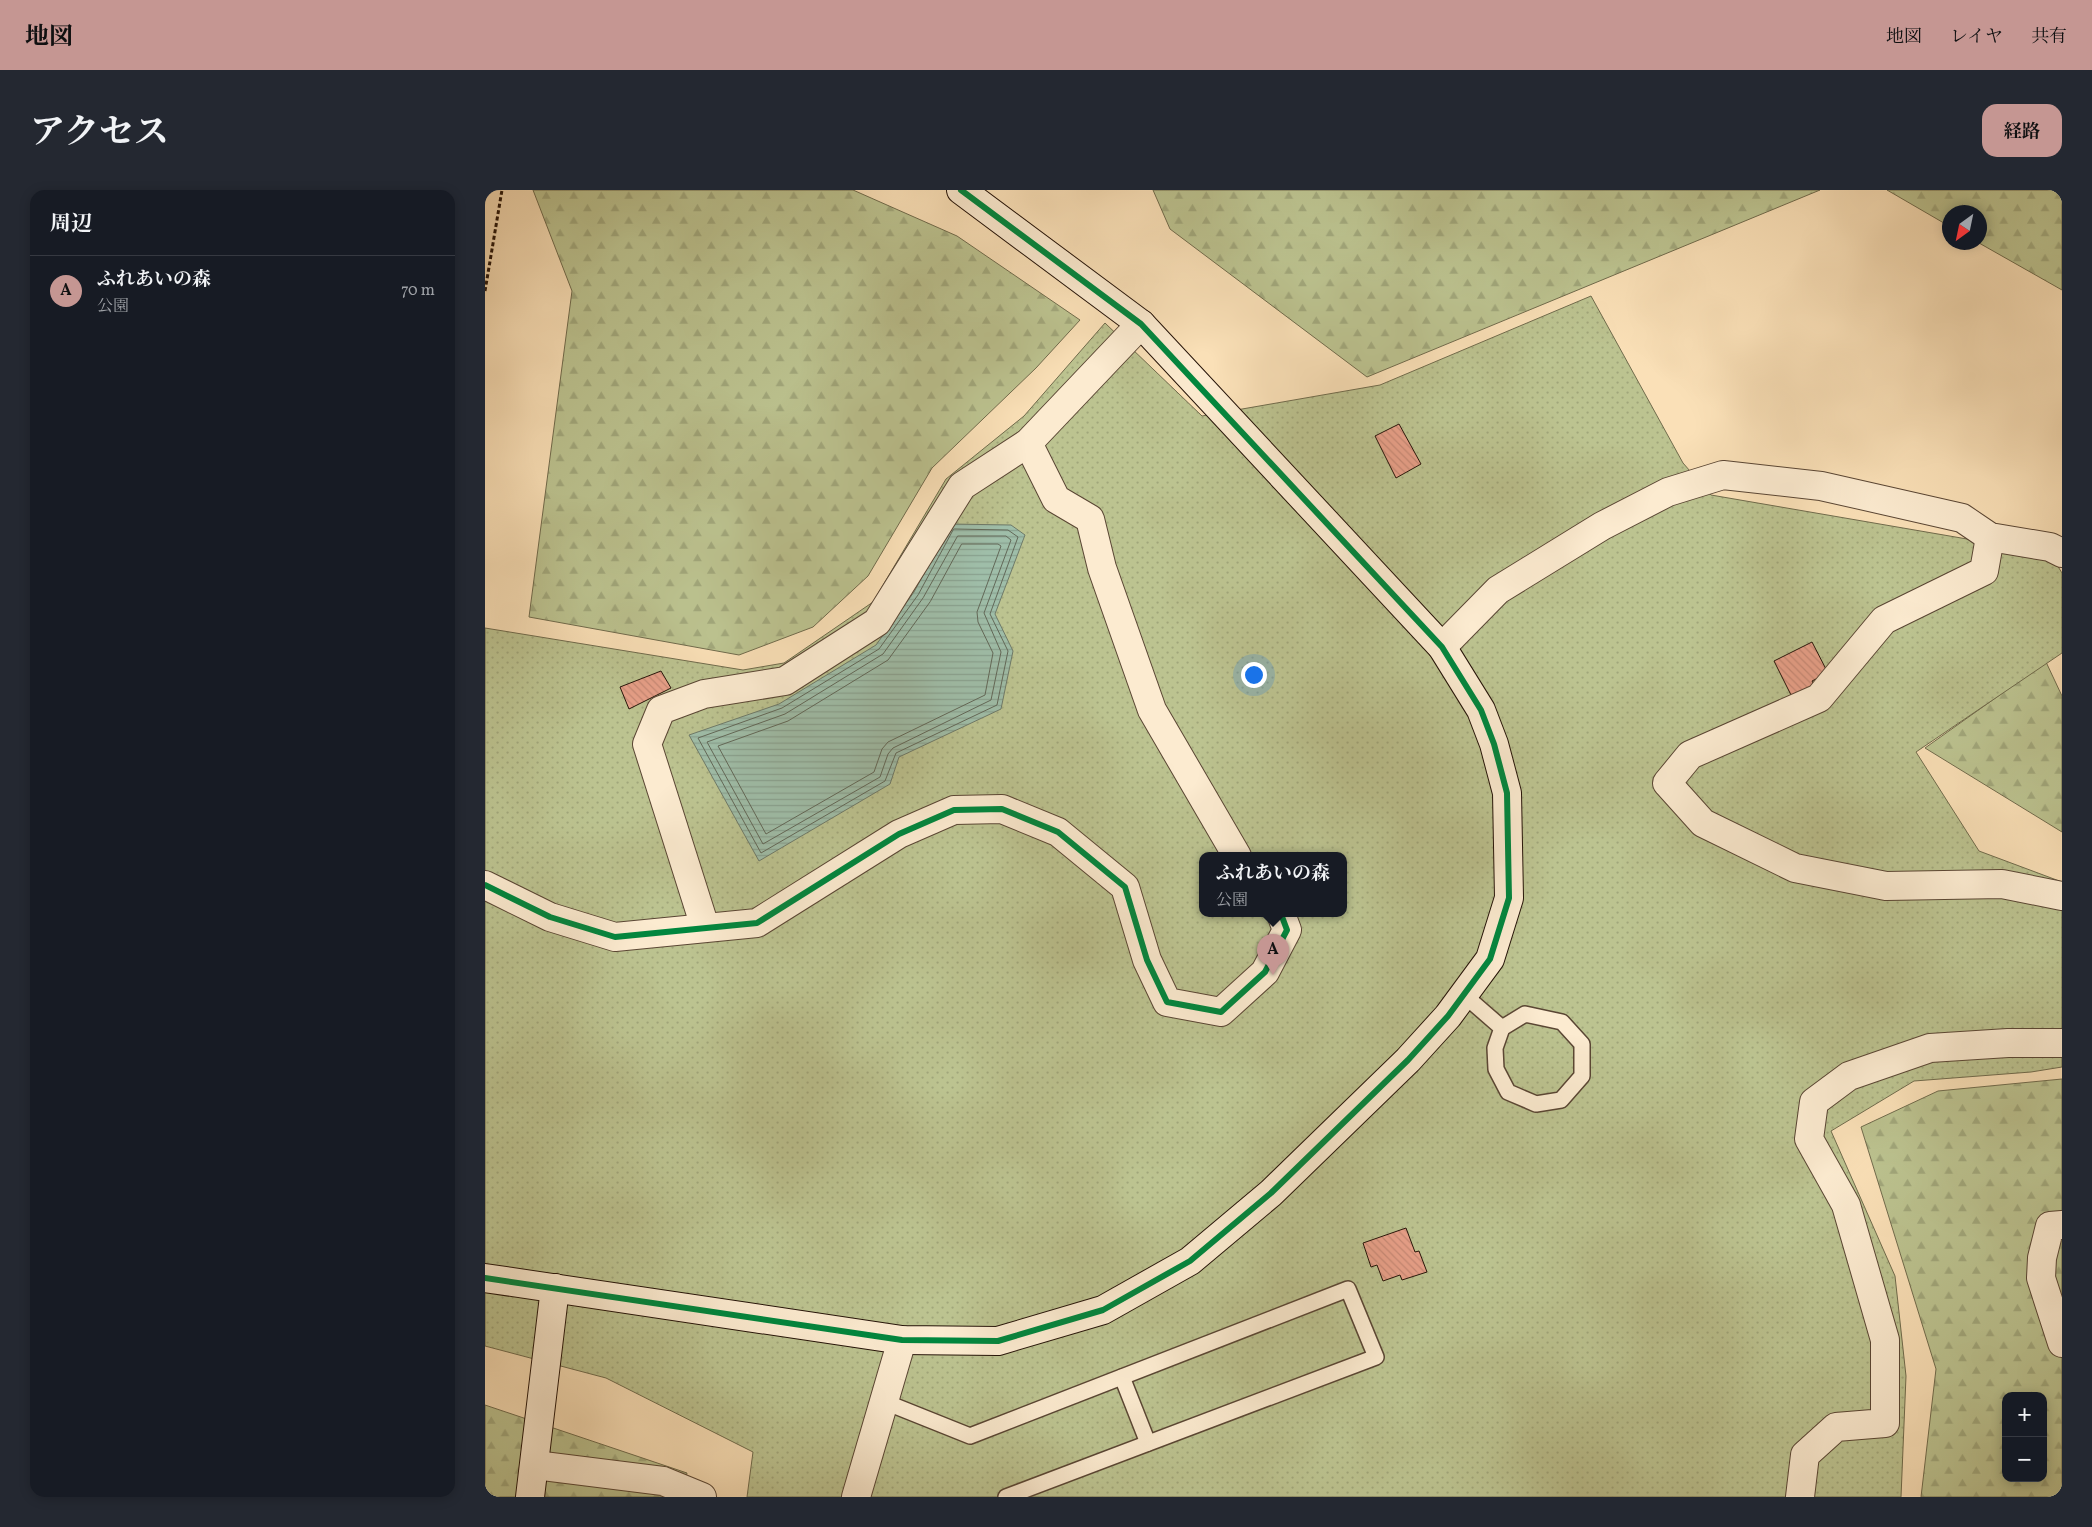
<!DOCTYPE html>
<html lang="ja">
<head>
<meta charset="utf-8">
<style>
  :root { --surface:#171b24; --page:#242831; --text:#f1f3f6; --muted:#9ea1a6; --line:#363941; --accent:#c59692 }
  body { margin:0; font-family:Vollkorn,"Noto Serif JP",serif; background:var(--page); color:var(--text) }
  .controls { position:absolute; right:15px; bottom:15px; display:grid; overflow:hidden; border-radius:10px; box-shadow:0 2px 12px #0003 }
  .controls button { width:45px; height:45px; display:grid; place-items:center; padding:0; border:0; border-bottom:1px solid var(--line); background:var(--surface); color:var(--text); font:25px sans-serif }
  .compass { position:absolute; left:1457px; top:15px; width:45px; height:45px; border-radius:50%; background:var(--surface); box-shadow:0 2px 12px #0003; rotate:213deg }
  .you { position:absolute; left:768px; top:484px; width:18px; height:18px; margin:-12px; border:4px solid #fff; border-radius:50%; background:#1a73e8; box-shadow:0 0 0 8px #1a73e833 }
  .badge { display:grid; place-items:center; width:32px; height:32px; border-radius:50%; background:var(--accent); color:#111; font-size:16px; font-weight:700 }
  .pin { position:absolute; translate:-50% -41px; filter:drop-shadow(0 1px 2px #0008) }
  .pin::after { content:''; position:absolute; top:26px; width:18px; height:15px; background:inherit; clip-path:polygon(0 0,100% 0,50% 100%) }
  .popup { position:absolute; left:714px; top:662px; width:148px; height:65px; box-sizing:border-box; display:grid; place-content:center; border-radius:10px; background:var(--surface); filter:drop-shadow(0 1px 4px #0005); font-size:16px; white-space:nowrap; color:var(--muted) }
  .popup b { font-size:19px; color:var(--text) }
  .popup::after { content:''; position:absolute; left:50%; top:100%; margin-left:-10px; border:10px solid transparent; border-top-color:var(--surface) }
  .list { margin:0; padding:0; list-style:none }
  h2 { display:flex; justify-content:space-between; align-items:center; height:65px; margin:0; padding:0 20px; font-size:21px }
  h2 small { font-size:16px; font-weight:400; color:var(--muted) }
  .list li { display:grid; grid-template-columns:32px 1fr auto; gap:15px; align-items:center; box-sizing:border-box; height:70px; padding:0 20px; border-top:1px solid var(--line) }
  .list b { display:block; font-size:19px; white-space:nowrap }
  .list p { margin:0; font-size:16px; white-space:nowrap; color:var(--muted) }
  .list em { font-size:16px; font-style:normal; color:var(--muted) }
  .map { position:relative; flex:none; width:1577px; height:1307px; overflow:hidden; border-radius:15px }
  header { display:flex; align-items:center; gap:30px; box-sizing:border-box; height:70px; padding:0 25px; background:var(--accent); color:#111 }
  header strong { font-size:24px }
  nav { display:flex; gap:28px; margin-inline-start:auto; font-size:18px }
  .intro { display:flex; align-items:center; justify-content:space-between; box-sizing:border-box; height:120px; padding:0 30px }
  h1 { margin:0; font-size:35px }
  .button { padding:12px 22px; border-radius:15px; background:var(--accent); color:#111; font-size:18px; font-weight:700 }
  main { display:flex; gap:30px; padding:0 30px }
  aside { flex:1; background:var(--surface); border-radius:15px; box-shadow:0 2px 12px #0003 }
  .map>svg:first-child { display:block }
  .forest { fill:url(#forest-firs); stroke:#706b4c; fill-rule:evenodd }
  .park { fill:url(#park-dots); stroke:#706b4c; fill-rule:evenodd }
  .water { fill:url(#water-rules); stroke:#6e7a69 }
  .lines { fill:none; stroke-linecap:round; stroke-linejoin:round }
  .shore { stroke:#626858; stroke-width:1 }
  .building { fill:url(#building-back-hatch); stroke:#251308 }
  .lane-casing { stroke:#5a4634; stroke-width:18 }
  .street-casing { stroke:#5a4634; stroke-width:30 }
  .secondary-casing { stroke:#251308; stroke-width:30 }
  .path { stroke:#251308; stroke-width:3; stroke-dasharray:4 2.5; stroke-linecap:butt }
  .lane { stroke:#fcebd0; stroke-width:15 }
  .street { stroke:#fcebd0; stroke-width:28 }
  .secondary { stroke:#fcebd0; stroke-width:28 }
  .cycleway-casing { stroke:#fcebd0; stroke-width:9 }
  .cycleway { stroke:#00873e; stroke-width:6 }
</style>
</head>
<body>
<header>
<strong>地図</strong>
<nav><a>地図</a><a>レイヤ</a><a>共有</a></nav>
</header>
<div class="intro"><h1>アクセス</h1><a class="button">経路</a></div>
<main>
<aside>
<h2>周辺<small></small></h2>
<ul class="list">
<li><span class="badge">A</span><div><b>ふれあいの森</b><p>公園</p></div><em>70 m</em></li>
</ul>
</aside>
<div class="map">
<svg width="1577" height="1307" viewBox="0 0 1577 1307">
  <defs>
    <pattern id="forest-firs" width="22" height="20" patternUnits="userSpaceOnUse" patternTransform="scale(1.25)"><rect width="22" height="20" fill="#bcc390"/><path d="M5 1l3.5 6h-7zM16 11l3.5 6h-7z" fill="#a1a77b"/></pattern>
    <pattern id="park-dots" width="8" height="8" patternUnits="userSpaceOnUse" patternTransform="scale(1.25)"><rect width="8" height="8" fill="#bcc390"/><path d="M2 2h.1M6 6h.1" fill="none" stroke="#a1a77b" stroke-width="1.8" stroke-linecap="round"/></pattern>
    <pattern id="water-rules" width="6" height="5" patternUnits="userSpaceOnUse" patternTransform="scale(1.25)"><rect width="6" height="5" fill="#9fbea9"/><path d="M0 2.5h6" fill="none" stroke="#89a290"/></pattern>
    <pattern id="building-back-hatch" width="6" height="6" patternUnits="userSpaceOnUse" patternTransform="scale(1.25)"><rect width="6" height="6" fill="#e8a089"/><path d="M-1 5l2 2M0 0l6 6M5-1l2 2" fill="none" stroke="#c78975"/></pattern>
  </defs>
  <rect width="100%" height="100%" fill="#fae0b7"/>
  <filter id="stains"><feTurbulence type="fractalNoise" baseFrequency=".004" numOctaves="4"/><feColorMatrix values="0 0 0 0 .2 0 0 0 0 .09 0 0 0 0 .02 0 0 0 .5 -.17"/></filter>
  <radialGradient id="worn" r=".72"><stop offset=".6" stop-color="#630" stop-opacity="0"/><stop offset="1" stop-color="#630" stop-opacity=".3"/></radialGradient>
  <!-- forest -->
  <g class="forest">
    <polygon points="48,0 368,0 472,46 595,130 551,178 447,278 383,386 328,437 254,465 44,427 87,101"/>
    <polygon points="668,0 1335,0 882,187 685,39"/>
    <polygon points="1402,0 1577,0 1577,100 1494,53 1494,22 1464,22 1464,36"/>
    <polygon points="1561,472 1577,506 1577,642 1440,558"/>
    <path d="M1577,889V1307H1436L1451,1179L1376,937L1453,901ZM1521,1206H1558V1288H1521Z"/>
    <polygon points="0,1215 202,1283 197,1307 0,1307"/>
  </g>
  <!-- park -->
  <path class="park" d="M1106,106L1198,273L1226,305L1482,349L1569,370L1577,383V463L1431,562L1494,661L1577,692V877L1546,882L1429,891L1346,941L1410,1086L1421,1186L1416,1307H262L268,1262L121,1188L0,1156V438L258,480L299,473L388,412L461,289L539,226L620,133L717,226L895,195ZM718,666H858V724H718Z"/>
  <!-- water -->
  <polygon class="water" points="466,334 526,335 540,345 510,424 528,461 516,519 414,567 405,594 274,671 204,545 294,514 391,455 429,402"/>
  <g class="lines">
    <!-- shore -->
    <g class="shore">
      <polygon points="469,339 523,340 533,347 505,424 523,461 512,515 411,563 400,591 276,663 213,548 297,518 394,459 433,405"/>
      <polygon points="473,346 521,346 526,350 499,423 516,462 506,510 408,558 403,564 395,587 278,654 222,552 300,524 398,464 438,408"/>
      <polygon points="477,354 513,354 516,356 492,422 493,432 508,463 500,505 403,552 397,559 389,582 281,644 233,556 303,531 403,470 445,412"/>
    </g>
  </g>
  <!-- building -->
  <g class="building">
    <polygon points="914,234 936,274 911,288 890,246"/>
    <polygon points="1327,452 1343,483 1327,491 1329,495 1307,507 1289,471"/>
    <polygon points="176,481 186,498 144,519 135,497"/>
    <polygon points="921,1038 930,1062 934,1061 942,1082 917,1090 915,1085 898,1091 892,1075 886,1077 878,1053"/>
  </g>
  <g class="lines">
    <defs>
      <g id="lane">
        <polyline points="979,805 1017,838 1040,824 1077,832 1097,854 1097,886 1076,910 1051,914 1023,902 1011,879 1010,858 1017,838"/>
        <polyline points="637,1187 663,1253"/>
        <polyline points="400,1212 485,1246 863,1099 891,1167 521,1307"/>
      </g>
      <g id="street">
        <polyline points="543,253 571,309 605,329 617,378 667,520 752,666"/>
        <polyline points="1505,347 1499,381 1399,430 1334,508 1205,565 1182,593 1218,633 1310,678 1401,696 1517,694 1577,706"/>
        <polyline points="957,457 1013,400 1117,336 1183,302 1238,285 1336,296 1477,328 1505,347 1565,357 1577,363"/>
        <polyline points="0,695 65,727 130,747 272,733 414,644 469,620 517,619 573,642 640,697 662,770 682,812 736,822 780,782 802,740 796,724"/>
        <polyline points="220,737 162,554 176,520 219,504 300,491 392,432 477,296 543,253 656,134"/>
        <polyline points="1577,1035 1565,1036 1557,1068 1556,1088 1577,1153"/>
        <polyline points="50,1275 178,1291 217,1307"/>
        <polyline points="371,1307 417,1150"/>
        <polyline points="1315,1307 1320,1265 1351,1237 1400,1233 1400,1150 1361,1015 1324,949 1329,912 1364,886 1445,858 1523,853 1577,853"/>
      </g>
      <g id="secondary">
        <polyline points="0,1088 417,1150 513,1151 618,1120 705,1071 786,1003 923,870 963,826 1005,769 1024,708 1022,603 1009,554 996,520 957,457 656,134 476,0"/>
        <polyline points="45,1307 70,1098"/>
      </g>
    </defs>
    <!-- lane casing -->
    <use href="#lane" class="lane-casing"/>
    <!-- street casing -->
    <use href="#street" class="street-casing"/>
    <!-- secondary casing -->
    <use href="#secondary" class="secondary-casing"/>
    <!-- path -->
    <polyline class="path" points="0,101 17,0"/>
    <!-- lane -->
    <use href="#lane" class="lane"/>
    <!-- street -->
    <use href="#street" class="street"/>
    <!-- secondary -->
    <use href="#secondary" class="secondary"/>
    <defs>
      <g id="cycleway">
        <polyline points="0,695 65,727 130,747 272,733 414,644 469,620 517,619 573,642 640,697 662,770 682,812 736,822 780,782 802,740 796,724"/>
        <polyline points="0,1088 417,1150 513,1151 618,1120 705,1071 786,1003 923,870 963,826 1005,769 1024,708 1022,603 1009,554 996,520 957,457 656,134 476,0"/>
      </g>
    </defs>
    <!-- cycleway casing -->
    <use href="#cycleway" class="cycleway-casing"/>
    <!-- cycleway -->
    <use href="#cycleway" class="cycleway"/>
  </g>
  <rect width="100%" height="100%" filter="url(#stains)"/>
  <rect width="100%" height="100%" fill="url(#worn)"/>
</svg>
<div class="controls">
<button>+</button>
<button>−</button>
</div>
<svg class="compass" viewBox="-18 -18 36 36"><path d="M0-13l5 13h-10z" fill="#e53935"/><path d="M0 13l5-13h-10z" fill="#9ea1a6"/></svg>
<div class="you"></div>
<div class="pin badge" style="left:788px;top:785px">A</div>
<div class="popup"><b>ふれあいの森</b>公園</div>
</div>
</main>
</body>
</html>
